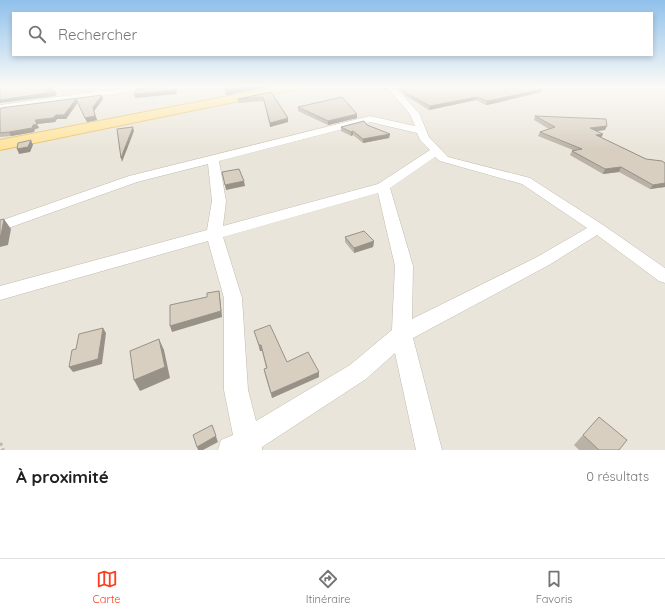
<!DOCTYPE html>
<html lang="fr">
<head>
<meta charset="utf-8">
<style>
  :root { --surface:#fff; --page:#f6f6f6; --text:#202124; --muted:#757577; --line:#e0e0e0; --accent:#fc3f1d }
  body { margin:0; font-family:Quicksand,sans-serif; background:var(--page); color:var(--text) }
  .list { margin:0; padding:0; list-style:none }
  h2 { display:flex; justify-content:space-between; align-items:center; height:52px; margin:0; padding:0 16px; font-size:17px }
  h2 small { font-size:13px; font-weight:400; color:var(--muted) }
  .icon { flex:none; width:22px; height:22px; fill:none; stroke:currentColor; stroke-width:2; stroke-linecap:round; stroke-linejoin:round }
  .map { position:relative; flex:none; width:665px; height:450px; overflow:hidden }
  .search { position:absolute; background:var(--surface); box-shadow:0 2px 6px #0003; left:12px; right:12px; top:12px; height:44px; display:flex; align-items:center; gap:10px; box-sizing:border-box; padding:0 14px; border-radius:0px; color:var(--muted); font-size:15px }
  .sheet { height:108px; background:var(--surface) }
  nav { display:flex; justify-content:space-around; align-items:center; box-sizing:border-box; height:56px; border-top:1px solid var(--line); background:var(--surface); font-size:11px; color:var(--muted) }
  nav a { display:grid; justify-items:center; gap:2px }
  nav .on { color:var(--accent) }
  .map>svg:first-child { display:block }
  .residential { fill:#eae5da }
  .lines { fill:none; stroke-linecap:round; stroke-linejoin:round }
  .street-casing { stroke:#c2bbae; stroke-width:1 }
  .primary-casing { stroke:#e6c16a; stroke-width:2 }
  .path { stroke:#c4b79f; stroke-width:4; stroke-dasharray:3 3; stroke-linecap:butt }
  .street { fill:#fff; fill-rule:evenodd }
  .primary { fill:#ffe39c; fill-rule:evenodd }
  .wall { fill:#bab2a6 }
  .shaded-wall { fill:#979187 }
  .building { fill:#d8cfc1; stroke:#979187 }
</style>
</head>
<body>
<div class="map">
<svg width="665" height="450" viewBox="0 0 665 450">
  <rect width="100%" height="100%" fill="#f6f3ec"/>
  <!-- residential -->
  <rect class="residential" x="0" y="86" width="665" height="364"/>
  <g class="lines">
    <defs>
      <g id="street">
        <polygon points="99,86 107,86 103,91 138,86 159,86 155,88 0,111 0,105 93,92"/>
        <path d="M386,86H394L419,113L429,137L448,157L530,178L603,225L665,268V283L659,281L597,235L549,265L413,338L442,450H416L395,353L366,379L262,447V450H218L221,440L233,435L224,390V298L208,241L0,300V286L207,230L212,201L208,164L137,182L0,231V221L129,176L370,116L415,126L410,114ZM370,122L417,133L420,140L430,150L378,184L223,226L226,201L219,161ZM435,157L440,161L522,184L587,228L537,257L412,319L413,266L390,188ZM378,193L395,266L392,330L350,365L256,421L248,390L242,298L223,237Z"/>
      </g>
      <polygon id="primary" points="281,86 304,86 298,89 0,150 0,140"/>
    </defs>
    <!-- street casing -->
    <use href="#street" class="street-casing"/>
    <!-- primary casing -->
    <use href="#primary" class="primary-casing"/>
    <!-- path -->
    <polyline class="path" points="0,443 3,450"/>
    <!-- street -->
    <use href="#street" class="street"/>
    <!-- primary -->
    <use href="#primary" class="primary"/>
  </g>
  <!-- wall -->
  <g class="wall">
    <polygon points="223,86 272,86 226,95"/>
    <polygon points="379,86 387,86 387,90 385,90"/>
    <polygon points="396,86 538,86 541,92 492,104 486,105 476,100 429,110 406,96"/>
    <polygon points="271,92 288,118 288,122 270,127 264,101 238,103 238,99"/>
    <polygon points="102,95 103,99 94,111 97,120 87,122 78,102 66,119 57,119 55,122 37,124 39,128 35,129 34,132 11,136 0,137 0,109"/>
    <polygon points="298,107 357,118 328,125 298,111"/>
    <polygon points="535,116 605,130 596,131 601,137 646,159 665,163 665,187 650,189 619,172 603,174 570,155 572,151 573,150 538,136 540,132 549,129 534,120"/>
    <polygon points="367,125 390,134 389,138 363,143 353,135 351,136 341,131 341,127"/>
    <polygon points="345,237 374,241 373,247 354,253 345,242"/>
    <polygon points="254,331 287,362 319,377 272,398 265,375 264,369 266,368 262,351 260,351"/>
    <polygon points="583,435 619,450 579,450 574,445"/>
  </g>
  <!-- shaded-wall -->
  <g class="shaded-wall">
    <polygon points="51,86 56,86 49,93 55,91 57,94 55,96 0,103 0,100 46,91"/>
    <polygon points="247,86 272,86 226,95 226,90"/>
    <rect x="385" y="86" width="2" height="4"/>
    <polygon points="542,89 541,92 492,104 486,105 487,101"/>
    <polygon points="176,90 177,94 135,98 134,94"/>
    <polygon points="102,95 103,99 94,111 97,120 87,122 85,118"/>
    <polygon points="477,97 476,100 429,110 430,106"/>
    <polygon points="76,99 78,102 66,119 57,119 55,122 37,124 35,120 56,115"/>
    <polygon points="357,114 357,118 328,125 328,121"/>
    <polygon points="288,118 288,122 270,127 270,123"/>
    <polygon points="37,124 39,128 35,129 34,132 11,136 9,132"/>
    <polygon points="607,126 605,130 588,132 590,128"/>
    <polygon points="133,127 134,131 122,162 121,158"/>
    <polygon points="353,131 353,135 351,136 351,132"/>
    <polygon points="390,134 389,138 363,143 363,139"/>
    <polygon points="603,134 601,138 596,135"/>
    <polygon points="31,140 33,145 30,152 19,154 17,149"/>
    <polygon points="621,167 619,172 603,174 605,169"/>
    <polygon points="244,181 245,186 226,190 225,185"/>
    <polygon points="665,183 665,187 650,189 653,185"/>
    <polygon points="4,219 11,229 8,245 0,247 0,235"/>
    <polygon points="374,241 373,247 354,253 354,248"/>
    <polygon points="219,291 220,297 222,317 172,332 170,326"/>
    <polygon points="103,328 106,333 102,364 73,372 69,367"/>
    <polygon points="159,339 164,350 170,378 140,391 134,380"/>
    <polygon points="259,345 261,345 262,351 260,351"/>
    <polygon points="319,372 319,377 272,398 271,393"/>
    <polygon points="212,425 218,442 203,450 198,450 197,447"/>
  </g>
  <!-- building -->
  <g class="building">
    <polygon points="0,86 51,86 46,91 55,91 54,92 0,100"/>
    <polygon points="154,86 172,86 176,90 134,94 137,89"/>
    <polygon points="224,86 247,86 226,90"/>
    <polygon points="400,86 538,86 542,89 493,100 487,101 477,97 430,106 406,93"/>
    <polygon points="271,92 288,118 270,123 263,97 238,99"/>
    <polygon points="102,95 93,107 95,116 85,118 76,99 64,115 56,115 53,118 35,120 37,124 33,125 32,128 9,132 0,133 0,109 1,108"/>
    <polygon points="342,97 357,114 328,121 298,107"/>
    <polygon points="535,116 606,119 607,126 590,128 603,134 596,135 646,159 662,161 665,163 665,183 653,185 621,167 605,169 572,151 582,149 540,132 555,127"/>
    <polygon points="364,121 367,125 390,134 363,139 353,131 351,132 341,127"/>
    <polygon points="133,127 121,158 117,129"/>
    <polygon points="31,140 28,147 17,149 18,143"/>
    <polygon points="239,169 244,181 225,185 222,172"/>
    <polygon points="4,219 1,235 0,235 0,220"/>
    <polygon points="364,231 374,241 354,248 345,237"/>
    <polygon points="219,291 221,311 170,326 170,305 207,297 207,293"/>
    <polygon points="270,325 287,362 308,352 319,372 271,393 264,369 267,368 261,345 259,345 254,331"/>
    <polygon points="103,328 98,359 69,367 72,350 76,349 79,334"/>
    <polygon points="159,339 165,367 134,380 130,351"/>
    <polygon points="599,417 627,440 619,450 599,450 583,435"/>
    <polygon points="212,425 216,436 197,447 193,435"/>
  </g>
  <!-- sky -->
  <linearGradient id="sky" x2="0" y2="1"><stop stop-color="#8fc1ec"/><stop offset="0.58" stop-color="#fbfaf6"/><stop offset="1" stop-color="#fbfaf6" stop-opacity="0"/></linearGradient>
  <rect width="665" height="149" fill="url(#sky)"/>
</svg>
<div class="search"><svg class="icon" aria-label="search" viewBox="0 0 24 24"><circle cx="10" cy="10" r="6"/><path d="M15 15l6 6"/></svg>Rechercher</div>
</div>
<section class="sheet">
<h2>À proximité<small>0 résultats</small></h2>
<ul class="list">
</ul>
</section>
<nav>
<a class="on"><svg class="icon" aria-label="map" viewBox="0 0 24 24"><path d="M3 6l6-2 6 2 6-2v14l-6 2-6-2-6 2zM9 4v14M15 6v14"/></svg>Carte</a>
<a><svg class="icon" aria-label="directions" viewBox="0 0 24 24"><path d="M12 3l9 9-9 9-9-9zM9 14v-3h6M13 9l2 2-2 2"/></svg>Itinéraire</a>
<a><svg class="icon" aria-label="saved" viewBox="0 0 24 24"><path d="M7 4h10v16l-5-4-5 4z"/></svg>Favoris</a>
</nav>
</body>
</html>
